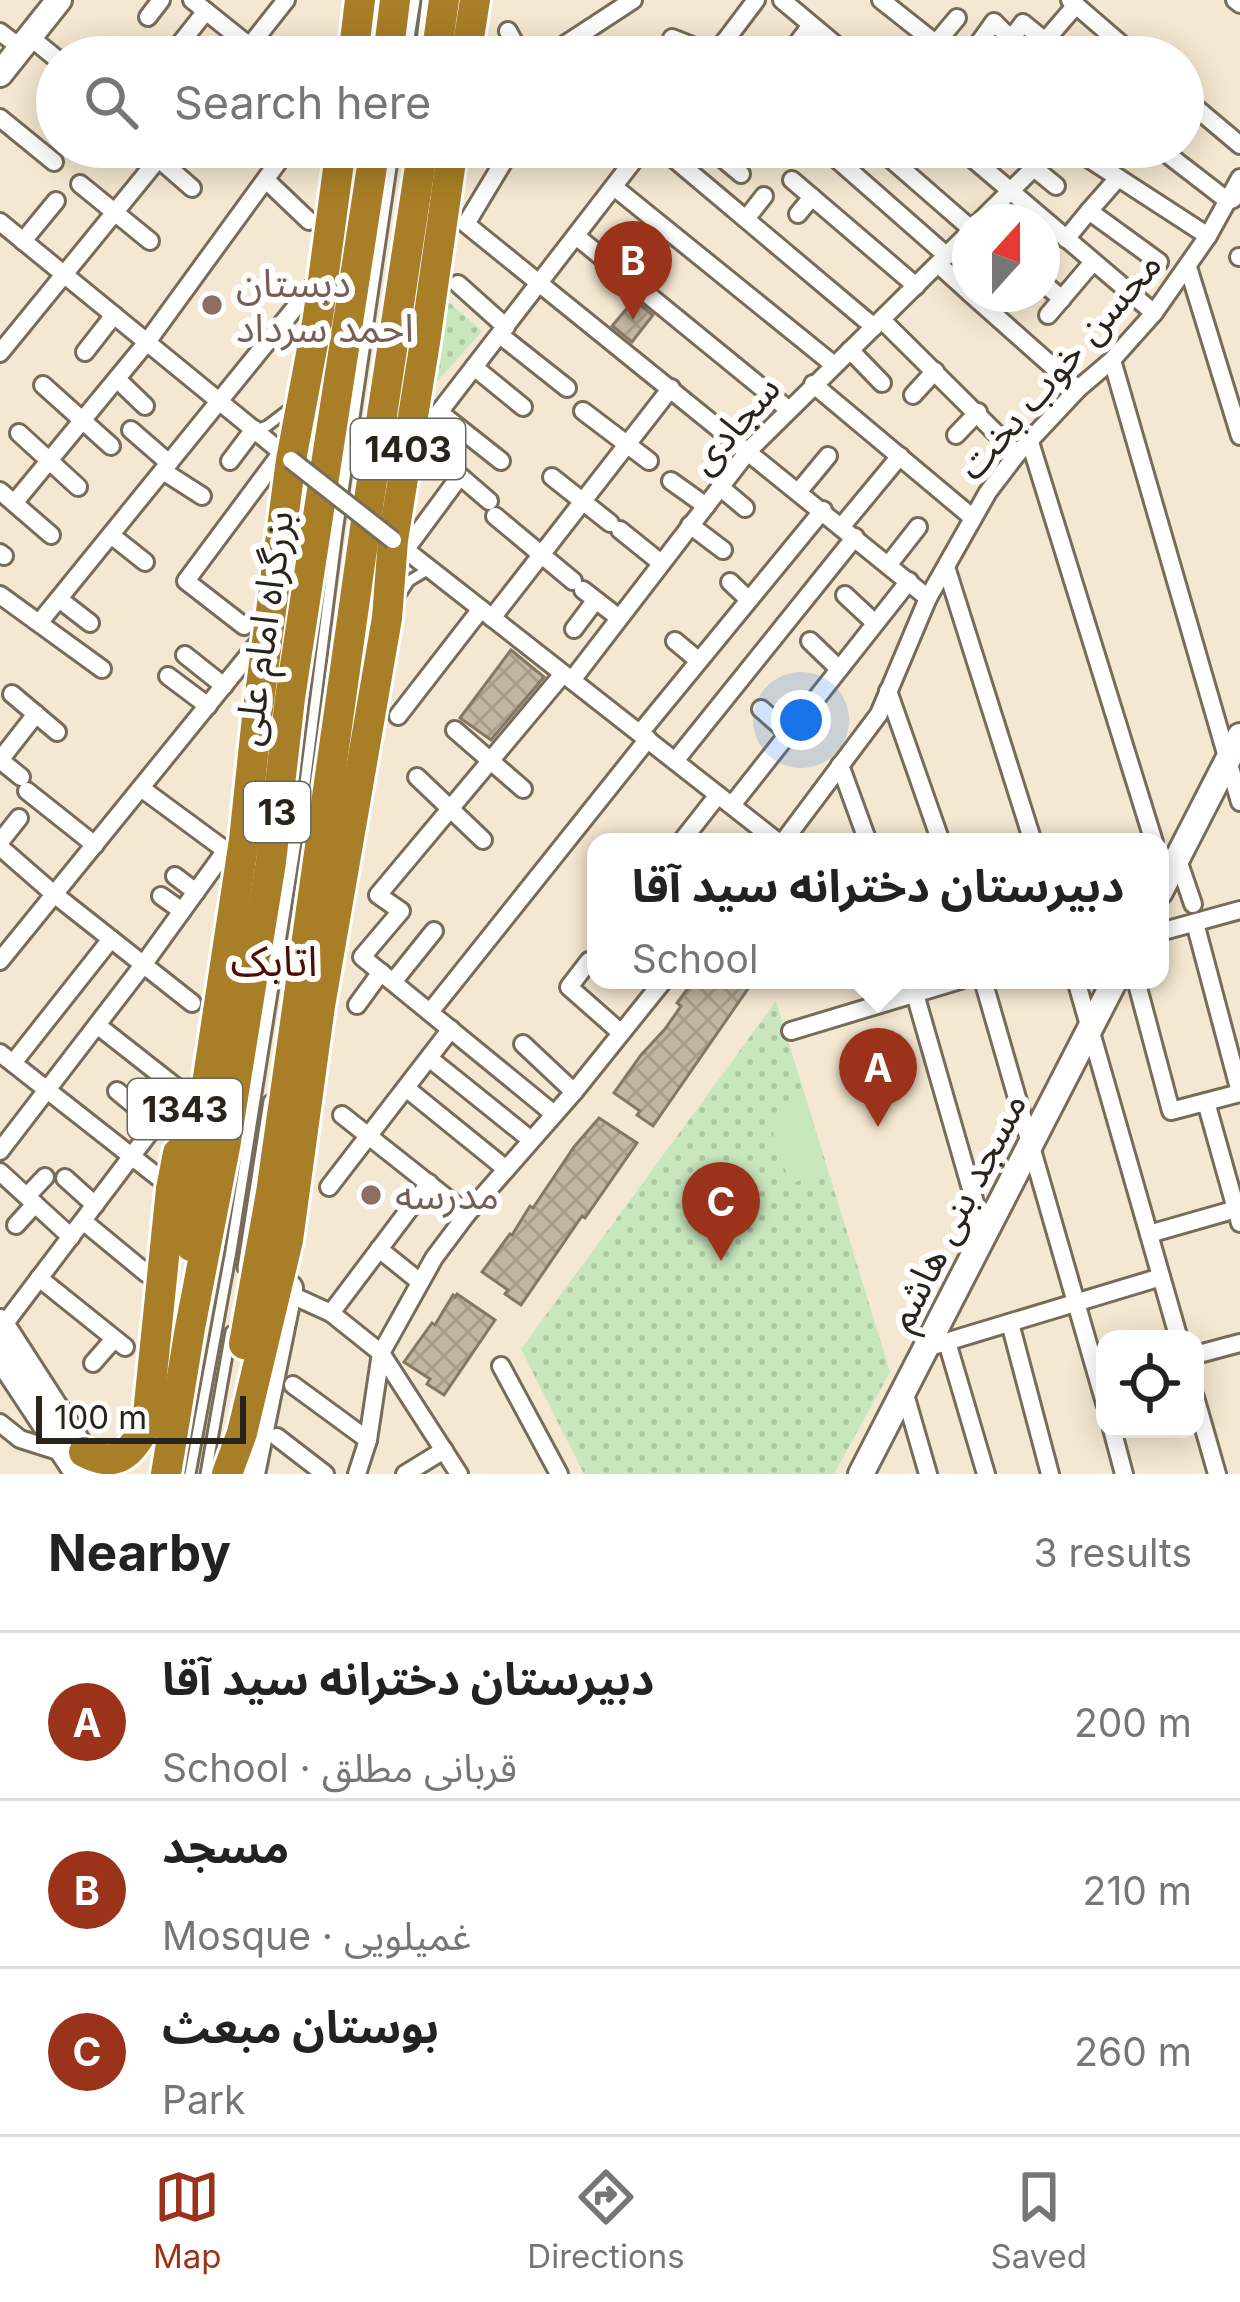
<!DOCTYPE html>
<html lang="en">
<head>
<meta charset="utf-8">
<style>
  :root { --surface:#fff; --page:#f2f2f2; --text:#222; --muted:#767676; --line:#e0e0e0; --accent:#9b321a }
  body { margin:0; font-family:Inter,"Noto Sans Arabic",sans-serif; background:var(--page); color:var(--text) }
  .controls { position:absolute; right:36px; bottom:36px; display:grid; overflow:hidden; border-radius:24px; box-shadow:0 6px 30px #0003 }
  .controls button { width:108px; height:108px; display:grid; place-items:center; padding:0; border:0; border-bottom:3px solid var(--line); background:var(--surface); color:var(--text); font:60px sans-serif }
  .compass { position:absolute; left:952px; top:204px; width:108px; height:108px; border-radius:50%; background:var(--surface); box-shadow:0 6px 30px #0003; rotate:21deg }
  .scale { position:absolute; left:36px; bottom:30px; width:210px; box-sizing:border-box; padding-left:12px; border:6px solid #28231b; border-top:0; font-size:33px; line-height:42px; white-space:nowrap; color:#28231b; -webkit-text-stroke:9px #fff; paint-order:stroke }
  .you { position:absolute; left:801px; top:720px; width:42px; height:42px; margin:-30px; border:9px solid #fff; border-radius:50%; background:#1a73e8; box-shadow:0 0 0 18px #1a73e833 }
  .badge { display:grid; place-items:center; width:78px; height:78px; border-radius:50%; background:var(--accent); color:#fff; font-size:39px; font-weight:700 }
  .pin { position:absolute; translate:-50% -99px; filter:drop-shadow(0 3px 6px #0008) }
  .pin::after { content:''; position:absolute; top:63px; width:42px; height:36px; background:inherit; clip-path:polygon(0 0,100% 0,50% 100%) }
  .popup { position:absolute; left:587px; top:833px; width:582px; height:156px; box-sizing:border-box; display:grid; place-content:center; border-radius:24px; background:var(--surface); filter:drop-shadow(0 3px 9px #0005); font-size:39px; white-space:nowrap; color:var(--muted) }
  .popup b { font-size:45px; color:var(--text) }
  .popup::after { content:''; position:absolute; left:50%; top:100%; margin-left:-24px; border:24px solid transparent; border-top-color:var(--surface) }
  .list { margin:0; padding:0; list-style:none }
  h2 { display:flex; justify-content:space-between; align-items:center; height:156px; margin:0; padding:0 48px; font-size:51px }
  h2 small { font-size:39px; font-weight:400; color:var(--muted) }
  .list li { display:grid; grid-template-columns:78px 1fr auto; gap:36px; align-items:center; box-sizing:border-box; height:168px; padding:0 48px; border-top:3px solid var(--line) }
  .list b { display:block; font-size:45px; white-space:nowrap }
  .list p { margin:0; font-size:39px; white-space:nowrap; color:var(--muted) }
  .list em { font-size:39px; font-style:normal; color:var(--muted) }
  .icon { flex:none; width:66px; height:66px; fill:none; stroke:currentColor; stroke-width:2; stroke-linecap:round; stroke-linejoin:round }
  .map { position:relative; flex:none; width:1240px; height:1474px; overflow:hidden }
  .search { position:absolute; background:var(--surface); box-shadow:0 6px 30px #0003; left:36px; right:36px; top:36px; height:132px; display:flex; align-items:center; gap:30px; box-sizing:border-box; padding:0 42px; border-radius:66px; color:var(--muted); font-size:45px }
  .sheet { height:660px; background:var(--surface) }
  nav { display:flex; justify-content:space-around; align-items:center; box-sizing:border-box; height:168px; border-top:3px solid var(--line); background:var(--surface); font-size:33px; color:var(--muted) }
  nav a { display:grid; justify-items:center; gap:6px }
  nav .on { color:var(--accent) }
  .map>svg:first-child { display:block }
  .grass { fill:url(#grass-dots) }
  .garden { fill:#c8e7bd }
  .building { fill:url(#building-cross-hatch); stroke:#847865; stroke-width:3 }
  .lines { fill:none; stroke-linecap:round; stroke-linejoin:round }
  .lane-casing { stroke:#776c59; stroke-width:15 }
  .street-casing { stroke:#776c59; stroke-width:22 }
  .secondary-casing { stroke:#776c59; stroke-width:30 }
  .highway-casing { stroke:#fff; stroke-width:36 }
  .lane { stroke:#fff; stroke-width:9 }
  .street { stroke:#fff; stroke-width:16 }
  .secondary { stroke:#fff; stroke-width:24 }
  .highway { stroke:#a87f27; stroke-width:30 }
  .street-bridge-casing { stroke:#776c59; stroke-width:22; stroke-linecap:butt }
  .street-bridge { stroke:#fff; stroke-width:16 }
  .education-dot { fill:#8d6e63; stroke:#fff; stroke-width:4.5 }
  .labels { text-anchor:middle; stroke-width:12; stroke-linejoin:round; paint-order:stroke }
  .shield { fill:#fff; stroke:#68655f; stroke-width:3 }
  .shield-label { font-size:36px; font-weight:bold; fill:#28231b }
  .education-label { font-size:39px; fill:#785e54; stroke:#fff; text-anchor:start }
  .street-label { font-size:39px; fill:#28231b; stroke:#fff }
  .neighbourhood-label { font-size:42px; fill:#4f0d00; stroke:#fff }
</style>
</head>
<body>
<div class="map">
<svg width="1240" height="1474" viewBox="0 0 1240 1474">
  <defs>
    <pattern id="grass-dots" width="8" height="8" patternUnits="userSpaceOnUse" patternTransform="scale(3)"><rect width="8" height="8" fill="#c8e7bd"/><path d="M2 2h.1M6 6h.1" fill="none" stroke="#acc6a2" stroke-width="1.8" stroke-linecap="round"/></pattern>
    <pattern id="building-cross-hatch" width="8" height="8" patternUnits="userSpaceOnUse" patternTransform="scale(3)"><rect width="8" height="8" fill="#c3b6a2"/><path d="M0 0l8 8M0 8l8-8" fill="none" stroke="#a89c8b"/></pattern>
  </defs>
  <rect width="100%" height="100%" fill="#f5e8d2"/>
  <!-- grass -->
  <g class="grass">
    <polygon points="435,290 482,331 416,406"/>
    <polygon points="776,1001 890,1372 834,1474 584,1474 521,1349"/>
  </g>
  <!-- garden -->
  <polygon class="garden" points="807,1102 827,1172 790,1184 767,1115"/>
  <!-- building -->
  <g class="building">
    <polygon points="634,300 653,315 632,342 612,326"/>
    <polygon points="511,650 544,677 491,740 460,718"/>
    <polygon points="694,980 754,980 653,1126 637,1115 640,1111 614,1093 641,1055 665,1029 681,1006 677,1003"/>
    <polygon points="599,1118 637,1143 585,1218 582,1216 521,1305 505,1294 508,1290 482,1272 510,1234 512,1235 530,1206 533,1208 574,1147"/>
    <polygon points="457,1294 495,1320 444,1395 427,1384 430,1379 404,1362 432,1323 435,1325 453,1295 455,1297"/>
  </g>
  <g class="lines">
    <defs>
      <g id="lane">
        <polyline points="406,57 415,0"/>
        <polyline points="420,57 427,0"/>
        <polyline points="256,430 267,426 292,407"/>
        <polyline points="398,598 409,581 429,569"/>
        <polyline points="243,1268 269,1101"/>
        <polyline points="190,1474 231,1251 304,791 337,532 394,147"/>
        <polyline points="206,1474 231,1332"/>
      </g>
      <g id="street">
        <polyline points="192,0 263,57"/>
        <polyline points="782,0 850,57"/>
        <polyline points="881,0 953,57"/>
        <polyline points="1070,0 1136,57"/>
        <polyline points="1235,0 1240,4"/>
        <polyline points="148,17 161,0"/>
        <polyline points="508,31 522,57"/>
        <polyline points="0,32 21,48"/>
        <polyline points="30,37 57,59"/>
        <polyline points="672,38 715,55"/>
        <polyline points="725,41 744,57"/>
        <polyline points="936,43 957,18"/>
        <polyline points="179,45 206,11"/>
        <polyline points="793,49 811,25"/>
        <polyline points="241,57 286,0"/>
        <polyline points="546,57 633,0"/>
        <polyline points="713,57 756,0"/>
        <polyline points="969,57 994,22 1011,39 1023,23 1045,41 1076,5"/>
        <polyline points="1183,97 1240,145"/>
        <polyline points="0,118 54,162"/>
        <polyline points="145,147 192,188"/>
        <polyline points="500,147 507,156 466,224 928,598"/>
        <polyline points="660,147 874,327"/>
        <polyline points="709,147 741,174"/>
        <polyline points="823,147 947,256"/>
        <polyline points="877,147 970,228"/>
        <polyline points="959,147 1154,313"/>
        <polyline points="1071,147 1208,236"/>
        <polyline points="1158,147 1228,201 1233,199"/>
        <polyline points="1034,168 1056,186"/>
        <polyline points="266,180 309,221"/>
        <polyline points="792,180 916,286"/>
        <polyline points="80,184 150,241"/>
        <polyline points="614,187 834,365"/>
        <polyline points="1089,211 1118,178"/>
        <polyline points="798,214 812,197"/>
        <polyline points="746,219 764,196"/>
        <polyline points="0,222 291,460"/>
        <polyline points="979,222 1055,147"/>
        <polyline points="576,236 789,410"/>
        <polyline points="1066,239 1089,211 1159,262"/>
        <polyline points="23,241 56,201"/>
        <polyline points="1239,257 1240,257"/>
        <polyline points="938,264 970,293"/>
        <polyline points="1188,267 1240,436"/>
        <polyline points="1042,282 1062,299"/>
        <polyline points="458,284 506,327"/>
        <polyline points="971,294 1078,389"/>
        <polyline points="1048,315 1093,262"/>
        <polyline points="882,320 1017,454"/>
        <polyline points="500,335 567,388"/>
        <polyline points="850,350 882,383"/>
        <polyline points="85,352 114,315"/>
        <polyline points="0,353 168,147"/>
        <polyline points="1112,360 1240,802"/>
        <polyline points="474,367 523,407"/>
        <polyline points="117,379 145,406"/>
        <polyline points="813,384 973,518"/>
        <polyline points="43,385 111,446"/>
        <polyline points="913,395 935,371"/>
        <polyline points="583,411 649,461"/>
        <polyline points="439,412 501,461"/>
        <polyline points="430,424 644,147"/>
        <polyline points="131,430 169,463"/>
        <polyline points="19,433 78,487"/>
        <polyline points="956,435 978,412"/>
        <polyline points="1030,442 1154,842"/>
        <polyline points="230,461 254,429"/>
        <polyline points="163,471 202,496"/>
        <polyline points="552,477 610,523"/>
        <polyline points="671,481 706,506"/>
        <polyline points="720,487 745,508"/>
        <polyline points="0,491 51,535"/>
        <polyline points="799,491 828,456"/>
        <polyline points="15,502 147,342 289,147"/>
        <polyline points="495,516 573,581"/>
        <polyline points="690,525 723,550"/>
        <polyline points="842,526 900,456"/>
        <polyline points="620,530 661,563"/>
        <polyline points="111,535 145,562"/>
        <polyline points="393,540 778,842"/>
        <polyline points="406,549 460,476 489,501"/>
        <polyline points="0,553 4,556"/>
        <polyline points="889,564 918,527"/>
        <polyline points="946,567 1033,842"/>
        <polyline points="730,582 749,600"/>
        <polyline points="583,590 619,618"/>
        <polyline points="0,595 102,669"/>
        <polyline points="845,595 875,623"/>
        <polyline points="59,599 90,623"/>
        <polyline points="492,618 671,388"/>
        <polyline points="39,623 311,288"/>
        <polyline points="244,626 186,581 282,452"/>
        <polyline points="574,629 595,601"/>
        <polyline points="675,641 699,661"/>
        <polyline points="810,641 839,669"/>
        <polyline points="185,655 224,686"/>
        <polyline points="168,676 208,706"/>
        <polyline points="572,680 749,450 970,232"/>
        <polyline points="888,691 941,842"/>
        <polyline points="12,694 57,732"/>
        <polyline points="761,709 787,732"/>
        <polyline points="398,716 481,609"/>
        <polyline points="455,730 523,789"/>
        <polyline points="640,733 823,510"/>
        <polyline points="0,760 36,714"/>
        <polyline points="0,760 21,777"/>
        <polyline points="675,761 855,537"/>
        <polyline points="840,765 868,842"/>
        <polyline points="417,777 483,840"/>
        <polyline points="141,788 221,847"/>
        <polyline points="27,791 95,845"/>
        <polyline points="732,805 909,581"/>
        <polyline points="0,842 19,818"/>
        <polyline points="681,842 718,795"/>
        <polyline points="783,842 879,714 928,598 988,492 1017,454 1078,389 1112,360 1154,313 1208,236 1240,178"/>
        <polyline points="0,847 54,894 192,1003"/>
        <polyline points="1177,857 1193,904"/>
        <polyline points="175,876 196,892"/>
        <polyline points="161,896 182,911"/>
        <polyline points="1195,923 1240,1092"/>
        <polyline points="1160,932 1240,910"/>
        <polyline points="0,961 260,641"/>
        <polyline points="589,961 569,987 620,1032"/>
        <polyline points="911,980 984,1234"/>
        <polyline points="983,980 1105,1403"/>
        <polyline points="1076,980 1179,1339"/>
        <polyline points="1136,980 1171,1111 1240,1093"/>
        <polyline points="393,982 434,931"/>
        <polyline points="357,1005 381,972"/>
        <polyline points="430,1012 648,739"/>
        <polyline points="791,1031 960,980"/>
        <polyline points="523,1044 574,1092"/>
        <polyline points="0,1053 158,1177"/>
        <polyline points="429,1058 531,1140"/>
        <polyline points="13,1063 111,939"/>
        <polyline points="406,1088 506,1169"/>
        <polyline points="117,1091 157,1124"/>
        <polyline points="1206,1102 1240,1223"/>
        <polyline points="554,1114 362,957 401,911 378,895 563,674"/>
        <polyline points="342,1115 467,1214"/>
        <polyline points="0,1151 143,965 221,857"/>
        <polyline points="0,1172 71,1237"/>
        <polyline points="65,1178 95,1205"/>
        <polyline points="329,1187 451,1029"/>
        <polyline points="27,1196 45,1177"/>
        <polyline points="83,1221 146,1273"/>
        <polyline points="16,1225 35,1204"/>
        <polyline points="1149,1234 1240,1208"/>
        <polyline points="379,1249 420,1282"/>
        <polyline points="39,1278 125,1347"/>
        <polyline points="298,1298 331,1313 381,1353 459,1474"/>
        <polyline points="331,1313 429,1183"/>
        <polyline points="1010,1323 1050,1474"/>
        <polyline points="3,1326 181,1091 97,1025"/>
        <polyline points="947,1342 986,1474"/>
        <polyline points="926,1348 1161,1277"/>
        <polyline points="1195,1355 1240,1343"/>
        <polyline points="93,1363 114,1339"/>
        <polyline points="501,1366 559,1474"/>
        <polyline points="293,1385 368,1440"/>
        <polyline points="904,1391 928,1474"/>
        <polyline points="1195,1397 1217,1474"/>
        <polyline points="0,1423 20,1439 64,1453"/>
        <polyline points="1112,1429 1124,1474"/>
        <polyline points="277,1437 325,1474"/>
        <polyline points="357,1474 368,1440 381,1353 434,1258 467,1214 574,1092 664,980"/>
        <polyline points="405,1474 444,1450"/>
      </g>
      <g id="secondary">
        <polyline points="0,74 59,0"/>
        <polyline points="1160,892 1240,736"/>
        <polyline points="0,1322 98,1474"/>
        <polyline points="0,1356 78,1474"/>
        <polyline points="252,1474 290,1288"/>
        <polyline points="861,1474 1115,980"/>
      </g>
      <g id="highway">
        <polyline points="353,57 360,0"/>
        <polyline points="388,57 395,0"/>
        <polyline points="436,57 444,0"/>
        <polyline points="466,57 475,0"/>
        <polyline points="191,1246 192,1183 244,840 257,717 291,460 318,317 341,147"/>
        <polyline points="244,1344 271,1193 369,500 423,147"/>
        <path d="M84,1452C118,1470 131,1453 147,1424L171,1189L178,1153"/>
        <polyline points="166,1474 190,1328 225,1147 271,862 290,698 375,147"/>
        <polyline points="227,1474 242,1433 288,1240 320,1006 387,618 393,540 425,342 453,147"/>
      </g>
    </defs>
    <!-- lane casing -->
    <use href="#lane" class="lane-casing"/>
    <!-- street casing -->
    <use href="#street" class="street-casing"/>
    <!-- secondary casing -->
    <use href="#secondary" class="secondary-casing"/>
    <!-- highway casing -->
    <use href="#highway" class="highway-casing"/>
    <!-- lane -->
    <use href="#lane" class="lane"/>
    <!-- street -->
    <use href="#street" class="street"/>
    <!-- secondary -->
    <use href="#secondary" class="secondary"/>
    <!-- highway -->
    <use href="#highway" class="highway"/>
    <defs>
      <polyline id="street-bridge" points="291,460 393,540"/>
    </defs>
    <!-- street-bridge casing -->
    <use href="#street-bridge" class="street-bridge-casing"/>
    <!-- street-bridge -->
    <use href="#street-bridge" class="street-bridge"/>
  </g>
  <!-- markers -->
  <g class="education-dot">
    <circle cx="212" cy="305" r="12"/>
    <circle cx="371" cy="1195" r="12"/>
  </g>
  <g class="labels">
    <!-- shield labels -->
    <g class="shield">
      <rect x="351" y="419" width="114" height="60" rx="9"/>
      <rect x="244" y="782" width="66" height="60" rx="9"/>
      <rect x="128" y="1079" width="114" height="60" rx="9"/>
    </g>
    <g class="shield-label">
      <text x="408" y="462">1403</text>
      <text x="277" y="825">13</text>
      <text x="185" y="1122">1343</text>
    </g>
    <!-- education labels -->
    <g class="education-label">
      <text x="236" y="297">دبستان<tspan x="236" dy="45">احمد سرداد</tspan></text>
      <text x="395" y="1209">مدرسه</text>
    </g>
    <!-- street labels -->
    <g class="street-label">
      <text transform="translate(1059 365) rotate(-49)" y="14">محسن خوب بخت</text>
      <text transform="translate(734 424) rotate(-49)" y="14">سجادی</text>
      <text transform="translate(263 628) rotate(-82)" y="14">بزرگراه امام علی</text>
      <text transform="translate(956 1211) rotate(-63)" y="14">مسجد بنی هاشم</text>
    </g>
    <!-- neighbourhood labels -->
    <g class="neighbourhood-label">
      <text x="274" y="976">اتابک</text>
    </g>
  </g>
</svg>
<div class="controls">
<button><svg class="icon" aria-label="locate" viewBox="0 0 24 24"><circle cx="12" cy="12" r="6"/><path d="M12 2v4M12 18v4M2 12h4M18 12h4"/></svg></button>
</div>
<svg class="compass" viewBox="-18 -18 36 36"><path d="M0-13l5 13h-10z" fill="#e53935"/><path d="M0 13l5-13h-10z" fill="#767676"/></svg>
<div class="scale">100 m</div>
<div class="you"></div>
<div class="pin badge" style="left:878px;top:1127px">A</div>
<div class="popup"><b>دبیرستان دخترانه سید آقا</b>School</div>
<div class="pin badge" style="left:633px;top:320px">B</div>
<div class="pin badge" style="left:721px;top:1261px">C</div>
<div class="search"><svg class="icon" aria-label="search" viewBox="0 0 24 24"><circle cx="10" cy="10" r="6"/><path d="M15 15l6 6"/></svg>Search here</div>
</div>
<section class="sheet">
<h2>Nearby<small>3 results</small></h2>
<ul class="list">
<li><span class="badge">A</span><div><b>دبیرستان دخترانه سید آقا</b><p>School · قربانی مطلق</p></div><em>200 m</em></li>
<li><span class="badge">B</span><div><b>مسجد</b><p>Mosque · غمیلویی</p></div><em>210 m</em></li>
<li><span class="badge">C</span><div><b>بوستان مبعث</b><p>Park</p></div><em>260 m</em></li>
</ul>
</section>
<nav>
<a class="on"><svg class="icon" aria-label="map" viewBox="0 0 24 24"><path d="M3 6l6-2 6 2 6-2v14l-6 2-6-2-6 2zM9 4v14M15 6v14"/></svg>Map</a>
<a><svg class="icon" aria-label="directions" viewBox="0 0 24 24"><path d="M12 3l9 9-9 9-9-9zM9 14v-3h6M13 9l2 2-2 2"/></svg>Directions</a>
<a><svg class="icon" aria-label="saved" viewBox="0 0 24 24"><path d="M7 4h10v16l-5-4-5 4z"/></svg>Saved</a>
</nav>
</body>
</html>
